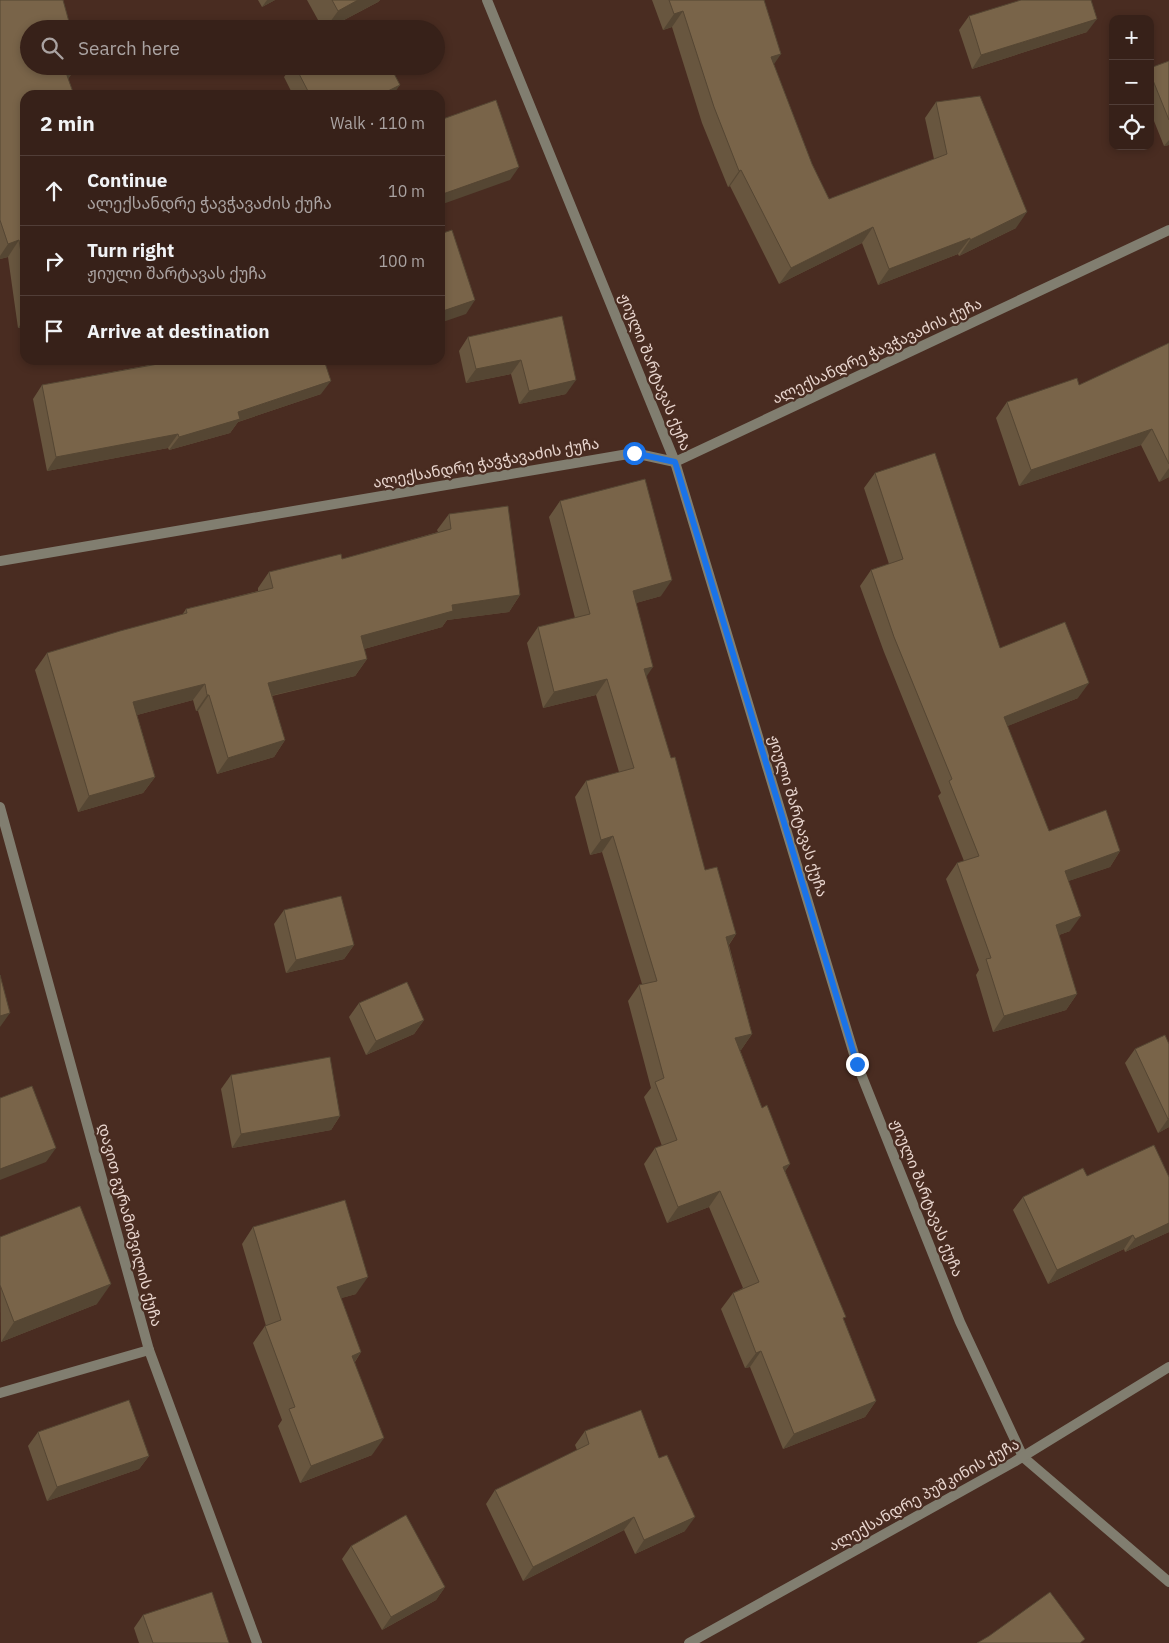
<!DOCTYPE html>
<html lang="en">
<head>
<meta charset="utf-8">
<style>
  :root { --surface:#372119; --page:#3e2922; --text:#f1f3f6; --muted:#aaa3a2; --line:#513e38 }
  body { margin:0; font-family:"IBM Plex Sans","Noto Sans Georgian",sans-serif; background:var(--page); color:var(--text) }
  .controls { position:absolute; right:15px; top:15px; display:grid; overflow:hidden; border-radius:10px; box-shadow:0 2px 8px #0003 }
  .controls button { width:45px; height:45px; display:grid; place-items:center; padding:0; border:0; border-bottom:1px solid var(--line); background:var(--surface); color:var(--text); font:25px sans-serif }
  .stop { position:absolute; width:15px; height:15px; margin:-11px; border:4px solid #1a73e8; border-radius:50%; background:#fff }
  .stop.end { background:#1a73e8; border-color:#fff; box-shadow:0 1px 5px #0008 }
  .list { margin:0; padding:0; list-style:none }
  h2 { display:flex; justify-content:space-between; align-items:center; height:65px; margin:0; padding:0 20px; font-size:21px }
  h2 small { font-size:16px; font-weight:400; color:var(--muted) }
  .list li { display:grid; grid-template-columns:32px 1fr auto; gap:15px; align-items:center; box-sizing:border-box; height:70px; padding:0 20px; border-top:1px solid var(--line) }
  .list b { display:block; font-size:19px; white-space:nowrap }
  .list p { margin:0; font-size:16px; white-space:nowrap; color:var(--muted) }
  .list em { font-size:16px; font-style:normal; color:var(--muted) }
  .icon { flex:none; width:28px; height:28px; fill:none; stroke:currentColor; stroke-width:2; stroke-linecap:round; stroke-linejoin:round }
  .map { position:relative; flex:none; width:1169px; height:1643px; overflow:hidden }
  .search { position:absolute; background:var(--surface); box-shadow:0 2px 8px #0003; left:20px; top:20px; width:425px; height:55px; display:flex; align-items:center; gap:12px; box-sizing:border-box; padding:0 18px; border-radius:28px; color:var(--muted); font-size:19px }
  .panel { position:absolute; background:var(--surface); box-shadow:0 2px 8px #0003; left:20px; top:90px; width:425px; height:275px; border-radius:15px }
  .map>svg:first-child { display:block }
  .lines { fill:none; stroke-linecap:round; stroke-linejoin:round }
  .minor { stroke:#817e70; stroke-width:10 }
  .tertiary { stroke:#817e70; stroke-width:10 }
  .wall { fill:#68563f }
  .shaded-wall { fill:#554633 }
  .building { fill:#796449; stroke:#554633 }
  .route { stroke:#1a73e8; stroke-width:6 }
  .labels { text-anchor:middle; stroke-width:4.5; stroke-linejoin:round; paint-order:stroke }
  .street-label { font-size:15px; fill:#e9d6cf; stroke:#492c21 }
</style>
</head>
<body>
<div class="map">
<svg width="1169" height="1643" viewBox="0 0 1169 1643">
  <rect width="100%" height="100%" fill="#492c21"/>
  <g class="lines">
    <!-- minor -->
    <g class="minor">
      <polyline points="487,0 675,462 857,1064 960,1322 1023,1457"/>
      <polyline points="0,561 634,453 675,462 1169,230"/>
      <polyline points="0,807 149,1350 257,1643"/>
      <polyline points="0,1393 149,1350"/>
    </g>
    <!-- tertiary -->
    <g class="tertiary">
      <polyline points="1023,1457 1169,1582"/>
      <polyline points="689,1643 1014,1462 1169,1367"/>
    </g>
  </g>
  <!-- wall -->
  <g class="wall">
    <polygon points="0,0 29,66 77,66 68,79 25,95 25,327 18,328 8,257 0,259"/>
    <polygon points="258,0 275,0 262,7"/>
    <polygon points="307,0 380,0 378,2 327,29 323,29"/>
    <polygon points="652,0 764,0 774,65 812,164 829,199 934,159 925,118 936,102 1016,228 959,256 958,254 878,285 862,243 779,284 730,186 728,187 702,123 672,27 663,30"/>
    <polygon points="969,16 1087,32 972,69 959,30"/>
    <polygon points="1169,61 1169,145 1164,146 1150,111 1150,68"/>
    <polygon points="292,66 390,66 400,85 392,95 293,95 284,77"/>
    <polygon points="562,316 566,394 519,404 511,374 466,383 459,351 468,337"/>
    <polygon points="1169,343 1169,477 1159,482 1141,445 1019,486 996,418 1007,402 1079,385"/>
    <polygon points="157,361 321,394 238,422 230,433 169,450 168,448 47,471 33,399 42,385 155,364"/>
    <polygon points="875,473 1000,648 1078,698 1007,726 1049,831 1120,851 1110,867 1068,881 1070,931 1059,935 1077,994 1066,1010 993,1032 976,975 979,970 946,879 957,863 964,861 938,796 941,793 884,652 860,586 871,570 889,564 864,488"/>
    <polygon points="560,501 661,596 636,603 646,676 705,870 736,934 729,945 752,1034 741,1050 740,1050 762,1108 790,1164 785,1171 876,1401 865,1417 783,1449 750,1367 745,1368 721,1309 733,1293 743,1288 709,1207 667,1223 644,1164 655,1148 662,1146 644,1097 651,1088 628,1001 639,985 642,984 602,852 590,855 575,797 586,781 619,772 596,695 543,708 527,643 538,627 575,618 549,517"/>
    <polygon points="449,514 520,595 509,612 447,620 442,627 364,649 367,659 355,676 272,696 285,740 274,757 217,774 198,711 196,711 193,700 137,715 155,777 143,793 78,812 35,670 47,653 182,615 186,609 258,591 258,588 269,572 342,559 438,532 437,530"/>
    <polygon points="284,910 354,945 344,959 286,973 274,924"/>
    <polygon points="359,1003 424,1020 414,1034 366,1055 349,1017"/>
    <polygon points="1169,1044 1169,1127 1158,1133 1125,1063 1135,1049"/>
    <polygon points="231,1075 340,1116 331,1130 232,1148 221,1089"/>
    <polygon points="1087,1176 1169,1232 1125,1252 1124,1249 1048,1284 1013,1210 1023,1197"/>
    <polygon points="253,1227 356,1294 341,1298 361,1352 355,1362 372,1455 300,1483 278,1426 282,1420 253,1343 265,1326 266,1326 242,1244"/>
    <polygon points="0,1237 97,1304 1,1342"/>
    <polygon points="585,1431 685,1531 635,1554 624,1530 523,1581 486,1504 495,1490 577,1450 575,1445"/>
    <polygon points="38,1432 149,1456 139,1469 47,1501 28,1446"/>
    <polygon points="351,1546 445,1587 436,1600 382,1630 342,1559"/>
    <polygon points="143,1615 229,1643 139,1643 134,1628"/>
  </g>
  <!-- shaded-wall -->
  <g class="shaded-wall">
    <polygon points="267,0 275,0 262,7"/>
    <polygon points="358,0 380,0 378,2 327,29 325,29 338,11"/>
    <polygon points="683,11 672,27 663,30 674,14"/>
    <polygon points="1097,19 1087,32 972,69 981,55"/>
    <polygon points="781,54 770,70 771,57"/>
    <polygon points="66,66 77,66 68,79 64,67"/>
    <polygon points="400,85 392,95 380,95"/>
    <polygon points="1169,140 1169,145 1164,146"/>
    <polygon points="519,167 510,180 440,205 440,195"/>
    <polygon points="741,170 730,186 728,187 739,171"/>
    <polygon points="1027,212 1016,228 959,256 970,240"/>
    <polygon points="873,227 862,243 779,284 791,268"/>
    <polygon points="970,238 958,254 878,285 889,269"/>
    <polygon points="19,240 8,257 0,259 0,256 8,244"/>
    <polygon points="475,300 466,314 440,323 440,312"/>
    <polygon points="25,318 25,327 18,328"/>
    <polygon points="521,360 511,374 466,383 476,369"/>
    <polygon points="576,380 566,394 519,404 529,391"/>
    <polygon points="331,381 321,394 238,422 230,433 169,450 179,437 238,412"/>
    <polygon points="1152,429 1141,445 1019,486 1031,470"/>
    <polygon points="178,434 168,448 47,471 56,457"/>
    <polygon points="1169,468 1169,477 1159,482"/>
    <polygon points="672,580 661,596 622,607 633,591"/>
    <polygon points="520,595 509,612 447,620 442,627 350,653 361,636 452,605"/>
    <polygon points="367,659 355,676 257,699 268,683"/>
    <polygon points="653,667 642,683 644,669"/>
    <polygon points="607,679 596,695 543,708 554,692"/>
    <polygon points="1089,683 1078,698 993,732 1004,717"/>
    <polygon points="205,684 193,700 122,719 133,702"/>
    <polygon points="207,695 209,695 198,711 196,711"/>
    <polygon points="285,740 274,757 217,774 228,758"/>
    <polygon points="155,777 143,793 78,812 89,796"/>
    <polygon points="613,836 602,852 590,855 601,840"/>
    <polygon points="1120,851 1110,867 1054,886 1065,871"/>
    <polygon points="1081,916 1070,931 1045,940 1056,925"/>
    <polygon points="736,934 725,950 726,937"/>
    <polygon points="354,945 344,959 286,973 296,960"/>
    <polygon points="1077,994 1066,1010 993,1032 1004,1016"/>
    <polygon points="10,1013 0,1027 0,1016"/>
    <polygon points="424,1020 414,1034 366,1055 376,1041"/>
    <polygon points="752,1034 741,1050 724,1054 735,1038"/>
    <polygon points="340,1116 331,1130 232,1148 241,1134"/>
    <polygon points="1169,1118 1169,1127 1158,1133 1168,1119"/>
    <polygon points="56,1148 46,1162 0,1180 0,1169"/>
    <polygon points="790,1164 779,1180 783,1167"/>
    <polygon points="720,1191 709,1207 667,1223 678,1207"/>
    <polygon points="1169,1223 1169,1232 1125,1252 1135,1239"/>
    <polygon points="1133,1235 1124,1249 1048,1284 1057,1270"/>
    <polygon points="368,1277 356,1294 325,1303 337,1287"/>
    <polygon points="111,1284 97,1304 1,1342 14,1322"/>
    <polygon points="761,1351 750,1367 745,1368 756,1353"/>
    <polygon points="361,1352 350,1369 352,1356"/>
    <polygon points="876,1401 865,1417 783,1449 794,1434"/>
    <polygon points="384,1438 372,1455 300,1483 311,1466"/>
    <polygon points="149,1456 139,1469 47,1501 57,1487"/>
    <polygon points="634,1517 624,1530 523,1581 533,1567"/>
    <polygon points="695,1517 685,1531 635,1554 644,1540"/>
    <polygon points="445,1587 436,1600 382,1630 391,1617"/>
  </g>
  <!-- building -->
  <g class="building">
    <polygon points="0,0 63,0 71,29 29,29 29,66 66,66 64,67 74,95 25,95 25,277 19,240 8,244 0,220"/>
    <polygon points="332,0 358,0 338,11"/>
    <polygon points="669,0 764,0 781,54 771,57 812,164 829,199 947,154 936,102 980,96 1027,212 970,240 970,238 889,269 873,227 791,268 741,170 739,171 714,107 683,11 674,14"/>
    <polygon points="1021,0 1091,0 1097,19 981,55 969,16"/>
    <polygon points="369,25 371,29 361,29"/>
    <polygon points="1169,61 1169,120 1150,73 1150,68"/>
    <polygon points="295,66 390,66 400,85 380,95 310,95"/>
    <polygon points="496,100 519,167 440,195 440,120"/>
    <polygon points="452,230 475,300 440,312 440,234"/>
    <polygon points="562,316 576,380 529,391 521,360 476,369 468,337"/>
    <polygon points="1169,343 1169,464 1152,429 1031,470 1007,402 1077,378 1079,385"/>
    <polygon points="161,360 324,360 331,381 238,412 240,419 179,437 178,434 56,457 42,385 158,364 157,361"/>
    <polygon points="935,453 1000,648 1065,622 1089,683 1004,717 1049,831 1106,810 1120,851 1065,871 1081,916 1056,925 1077,994 1004,1016 986,959 991,958 957,863 979,856 949,781 952,779 894,637 871,570 903,559 875,473"/>
    <polygon points="645,479 672,580 633,591 653,667 644,669 671,758 675,757 705,870 717,867 736,934 726,937 752,1034 735,1038 762,1108 767,1105 790,1164 783,1167 846,1317 843,1318 876,1401 794,1434 761,1351 756,1353 733,1293 759,1282 720,1191 678,1207 655,1148 677,1140 655,1082 664,1078 639,985 657,981 613,836 601,840 586,781 634,768 607,679 554,692 538,627 590,614 560,501"/>
    <polygon points="508,506 520,595 452,605 453,611 361,636 367,659 268,683 285,740 228,758 209,695 207,695 205,684 133,702 155,777 89,796 47,653 120,631 187,613 186,609 273,588 269,572 341,554 342,559 451,529 449,514"/>
    <polygon points="341,896 354,945 296,960 284,910"/>
    <polygon points="0,975 10,1013 0,1016"/>
    <polygon points="407,982 424,1020 376,1041 359,1003"/>
    <polygon points="1165,1035 1169,1044 1169,1118 1168,1119 1135,1049"/>
    <polygon points="330,1057 340,1116 241,1134 231,1075"/>
    <polygon points="32,1086 56,1148 0,1169 0,1098"/>
    <polygon points="1154,1145 1169,1177 1169,1223 1135,1239 1133,1235 1057,1270 1023,1197 1083,1168 1087,1176"/>
    <polygon points="345,1200 368,1277 337,1287 361,1352 352,1356 384,1438 311,1466 289,1409 295,1407 265,1326 281,1320 253,1227"/>
    <polygon points="80,1206 111,1284 14,1322 0,1285 0,1237"/>
    <polygon points="129,1400 149,1456 57,1487 38,1432"/>
    <polygon points="641,1410 659,1458 667,1455 695,1517 644,1540 634,1517 533,1567 495,1490 589,1444 585,1431"/>
    <polygon points="406,1515 445,1587 391,1617 351,1546"/>
    <polygon points="212,1592 229,1643 153,1643 143,1615"/>
    <polygon points="1050,1592 1085,1639 1080,1643 977,1643 989,1636"/>
  </g>
  <g class="lines">
    <!-- route -->
    <polyline class="route" points="634,453 675,462 857,1064"/>
  </g>
  <g class="labels">
    <!-- street labels -->
    <g class="street-label">
      <text transform="translate(877 351) rotate(-25)" y="5">ალექსანდრე ჭავჭავაძის ქუჩა</text>
      <text transform="translate(655 372) rotate(68)" y="5">ჟიული შარტავას ქუჩა</text>
      <text transform="translate(486 463) rotate(-10)" y="5">ალექსანდრე ჭავჭავაძის ქუჩა</text>
      <text transform="translate(798 816) rotate(73)" y="5">ჟიული შარტავას ქუჩა</text>
      <text transform="translate(927 1198) rotate(68)" y="5">ჟიული შარტავას ქუჩა</text>
      <text transform="translate(130 1225) rotate(75)" y="5">დავით გურამიშვილის ქუჩა</text>
      <text transform="translate(924 1495) rotate(-29)" y="5">ალექსანდრე პუშკინის ქუჩა</text>
    </g>
  </g>
</svg>
<div class="controls">
<button>+</button>
<button>−</button>
<button><svg class="icon" aria-label="locate" viewBox="0 0 24 24"><circle cx="12" cy="12" r="6"/><path d="M12 2v4M12 18v4M2 12h4M18 12h4"/></svg></button>
</div>
<div class="stop" style="left:634px;top:453px"></div>
<div class="stop end" style="left:857px;top:1064px"></div>
<div class="search"><svg class="icon" aria-label="search" viewBox="0 0 24 24"><circle cx="10" cy="10" r="6"/><path d="M15 15l6 6"/></svg>Search here</div>
<section class="panel">
<h2>2 min<small>Walk · 110 m</small></h2>
<ul class="list">
<li><svg class="icon" aria-label="ahead" viewBox="0 0 24 24"><path d="M12 20V5M6 11l6-6 6 6"/></svg><div><b>Continue</b><p>ალექსანდრე ჭავჭავაძის ქუჩა</p></div><em>10 m</em></li>
<li><svg class="icon" aria-label="right" viewBox="0 0 24 24"><path d="M7 20v-9h11M14 6l5 5-5 5"/></svg><div><b>Turn right</b><p>ჟიული შარტავას ქუჩა</p></div><em>100 m</em></li>
<li><svg class="icon" aria-label="arrive" viewBox="0 0 24 24"><path d="M6 21V4h12l-3 4 3 4H6"/></svg><div><b>Arrive at destination</b></div></li>
</ul>
</section>
</div>
</body>
</html>
